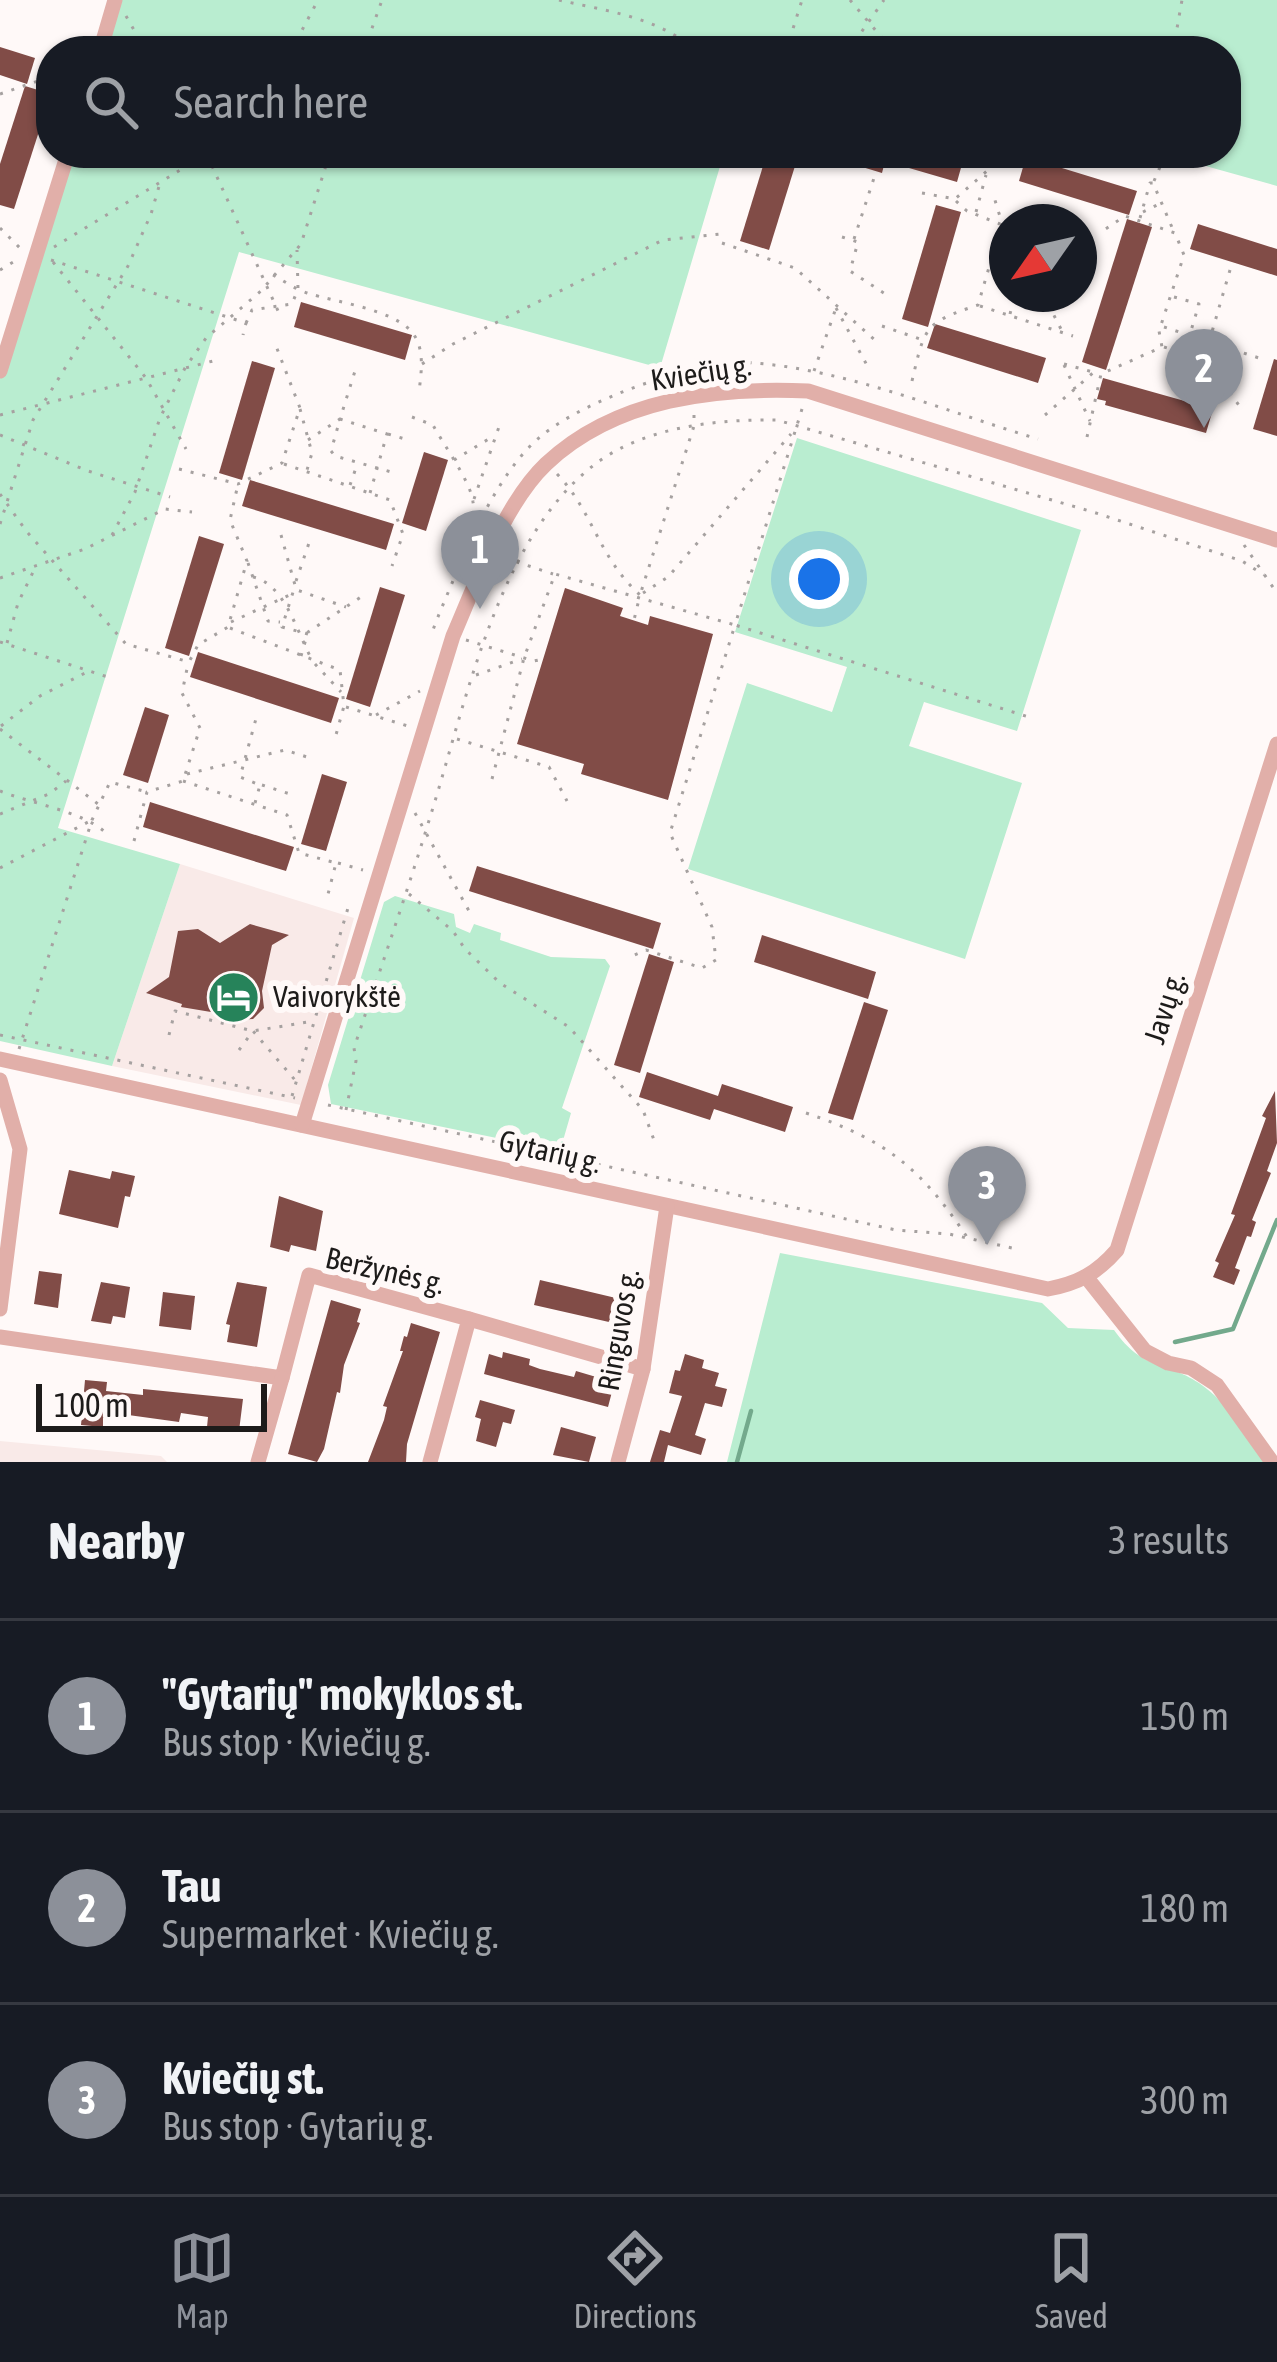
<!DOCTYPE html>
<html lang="en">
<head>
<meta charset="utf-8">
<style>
  :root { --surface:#171b24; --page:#242831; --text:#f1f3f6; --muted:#9ea1a6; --line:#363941; --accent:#8c9099 }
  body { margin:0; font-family:"Asap Condensed",sans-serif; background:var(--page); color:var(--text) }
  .compass { position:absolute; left:989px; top:204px; width:108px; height:108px; border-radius:50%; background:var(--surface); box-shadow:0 3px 9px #0004; rotate:236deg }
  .scale { position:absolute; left:36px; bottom:30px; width:231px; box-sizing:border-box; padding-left:12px; border:6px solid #1d1b1a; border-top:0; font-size:33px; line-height:42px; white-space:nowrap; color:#1d1b1a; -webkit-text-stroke:9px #fff9f8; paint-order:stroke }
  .you { position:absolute; left:819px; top:579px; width:42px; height:42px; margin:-30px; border:9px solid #fff; border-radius:50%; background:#1a73e8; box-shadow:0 0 0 18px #1a73e833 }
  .badge { display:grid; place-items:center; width:78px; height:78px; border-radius:50%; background:var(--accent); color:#fff; font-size:39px; font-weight:700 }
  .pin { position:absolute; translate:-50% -99px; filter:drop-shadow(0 3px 6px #0008) }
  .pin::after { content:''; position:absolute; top:63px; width:42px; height:36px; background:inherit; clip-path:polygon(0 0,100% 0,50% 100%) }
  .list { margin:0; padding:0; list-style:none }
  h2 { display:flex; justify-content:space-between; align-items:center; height:156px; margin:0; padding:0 48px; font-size:51px }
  h2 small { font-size:39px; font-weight:400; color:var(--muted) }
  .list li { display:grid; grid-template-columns:78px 1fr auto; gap:36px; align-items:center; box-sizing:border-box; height:192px; padding:0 48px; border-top:3px solid var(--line) }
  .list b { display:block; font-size:45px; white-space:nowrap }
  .list p { margin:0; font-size:39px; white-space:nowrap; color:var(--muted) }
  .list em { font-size:39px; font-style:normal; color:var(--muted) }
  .icon { flex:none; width:66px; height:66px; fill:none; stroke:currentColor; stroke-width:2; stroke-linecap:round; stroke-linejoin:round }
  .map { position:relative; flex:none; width:1277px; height:1462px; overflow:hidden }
  .search { position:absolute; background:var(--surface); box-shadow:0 3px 9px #0004; left:36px; right:36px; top:36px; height:132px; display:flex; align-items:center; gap:30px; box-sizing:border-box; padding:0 42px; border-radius:48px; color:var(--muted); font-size:45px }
  .sheet { height:732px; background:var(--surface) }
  nav { display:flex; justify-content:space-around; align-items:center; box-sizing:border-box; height:168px; border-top:3px solid var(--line); background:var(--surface); font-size:33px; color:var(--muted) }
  nav a { display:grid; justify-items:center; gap:6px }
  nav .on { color:var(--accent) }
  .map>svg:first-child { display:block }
  .built { fill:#f9eae8 }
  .green { fill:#b9edd0 }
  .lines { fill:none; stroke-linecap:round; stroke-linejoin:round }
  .stream { stroke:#73a98c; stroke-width:4.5 }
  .building { fill:#814c47 }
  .path { stroke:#a6a1a0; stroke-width:3; stroke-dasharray:3 9; stroke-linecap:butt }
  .minor { stroke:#e1afa9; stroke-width:15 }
  .labels { text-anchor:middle; stroke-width:12; stroke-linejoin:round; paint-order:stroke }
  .street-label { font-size:30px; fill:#1d1b1a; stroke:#fff9f8 }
  .poi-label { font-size:30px; fill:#1d1b1a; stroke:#fff9f8; text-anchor:start }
</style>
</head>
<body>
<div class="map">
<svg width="1277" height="1462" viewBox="0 0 1277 1462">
  <rect width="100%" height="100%" fill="#fff9f8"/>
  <!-- built -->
  <g class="built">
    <polygon points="180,864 354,918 301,1105 112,1066"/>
    <polygon points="0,1441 161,1456 167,1462 0,1462"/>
  </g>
  <!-- green -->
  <g class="green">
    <polygon points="115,0 1277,0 1277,186 1159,153 1226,153 1226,51 792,51 757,42 754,51 100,51"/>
    <polygon points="68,153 724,153 660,368 239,252 58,828 180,864 112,1066 0,1041 0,371"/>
    <polygon points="797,438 1081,530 1017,731 924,702 909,746 1022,783 965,959 688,869 747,683 832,712 847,667 735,632"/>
    <polygon points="395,896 454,914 456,927 470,933 474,924 501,933 500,940 551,957 605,959 610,966 562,1108 571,1113 560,1151 331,1104 328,1085 384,902"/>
    <path d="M780,1253L1042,1303L1068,1328L1114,1330C1144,1372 1164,1360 1199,1383C1227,1402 1248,1435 1267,1462H727Z"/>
  </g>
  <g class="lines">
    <!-- stream -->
    <g class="stream">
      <polyline points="1175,1342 1233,1329 1277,1220"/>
      <polyline points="737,1462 751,1411"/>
    </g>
  </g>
  <!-- building -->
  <g class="building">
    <polygon points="0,47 35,58 27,84 0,75"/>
    <polygon points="25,86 51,94 14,209 0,205 0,164"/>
    <polygon points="767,153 799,153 769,250 740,241"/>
    <polygon points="826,153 949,153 964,157 957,182 885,161 882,173 826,156"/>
    <polygon points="1026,157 1137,191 1129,215 1019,181"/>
    <polygon points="936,205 961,212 928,327 902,319"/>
    <polygon points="1127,219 1152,227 1106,370 1082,362"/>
    <polygon points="1198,224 1277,249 1277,276 1190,249"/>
    <polygon points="301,302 412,335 405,360 294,327"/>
    <polygon points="935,324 1046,358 1038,383 927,348"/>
    <polygon points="1274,359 1277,360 1277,436 1253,429"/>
    <polygon points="252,361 275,368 242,480 219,473"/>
    <polygon points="1103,378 1213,409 1206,433 1105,405 1106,401 1097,399"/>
    <polygon points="424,452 448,460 426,531 402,523"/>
    <polygon points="250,480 394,524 386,550 242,506"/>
    <polygon points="199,536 224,544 189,656 165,648"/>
    <polygon points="380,587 405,595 370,707 346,699"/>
    <polygon points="565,588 623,608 620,616 648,625 650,616 713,634 668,800 581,774 584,764 517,744"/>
    <polygon points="198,652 339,698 331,723 190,677"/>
    <polygon points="145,707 169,715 148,783 123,775"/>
    <polygon points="322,774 347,782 326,851 301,844"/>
    <polygon points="150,802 294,847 286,871 143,827"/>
    <polygon points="477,866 661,923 653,949 469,891"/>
    <polygon points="250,924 289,935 272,945 262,991 264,1008 253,1019 237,1020 229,1015 181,1007 182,1004 146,993 169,977 178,931 198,929 220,943"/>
    <polygon points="762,935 876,972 868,999 754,962"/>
    <polygon points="649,954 674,962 640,1073 614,1065"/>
    <polygon points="864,1002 888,1010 853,1120 828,1113"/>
    <polygon points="647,1072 718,1096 722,1084 793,1107 785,1132 714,1109 710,1120 639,1097"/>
    <polygon points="1275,1091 1277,1143 1267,1171 1271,1173 1252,1220 1256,1222 1251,1237 1247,1236 1235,1268 1240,1270 1234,1285 1213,1277 1219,1263 1215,1261 1235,1215 1231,1214 1266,1118 1262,1116"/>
    <polygon points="69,1170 110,1179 112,1171 135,1176 130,1197 125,1196 118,1228 59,1214"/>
    <polygon points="279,1196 323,1211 316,1251 291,1245 289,1252 270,1247"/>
    <polygon points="39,1271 62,1274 58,1308 34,1304"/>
    <polygon points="540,1280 637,1303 631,1327 534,1305"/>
    <polygon points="101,1282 130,1287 125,1318 113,1316 111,1324 91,1321"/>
    <polygon points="237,1282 267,1287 257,1347 227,1342 230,1325 226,1324"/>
    <polygon points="163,1292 195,1296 191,1330 159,1326"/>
    <polygon points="331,1300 361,1309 357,1322 360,1323 344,1365 340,1393 337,1392 324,1449 317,1462 288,1454"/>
    <polygon points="411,1323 440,1332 407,1444 406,1462 368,1462 384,1420 387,1407 383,1406 403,1351 400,1351 404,1336 407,1337"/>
    <polygon points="503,1352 530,1359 529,1365 540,1369 574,1377 576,1371 603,1379 602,1385 613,1388 608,1407 484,1374 489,1354 502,1358"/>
    <polygon points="685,1354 704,1360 702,1368 719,1373 715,1386 727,1389 722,1407 705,1403 695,1435 706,1439 701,1455 668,1445 664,1462 650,1462 660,1430 670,1433 682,1396 669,1393 675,1370 680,1371"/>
    <polygon points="85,1380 107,1382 106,1391 143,1395 143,1389 243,1399 239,1431 207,1427 208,1417 181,1413 179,1422 121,1414 120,1419 103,1418 103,1427 81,1425"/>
    <polygon points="480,1400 515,1410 511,1424 503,1422 496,1447 476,1441 481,1419 475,1417"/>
    <polygon points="561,1427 596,1437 589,1462 553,1455"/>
  </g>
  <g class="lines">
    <!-- path -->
    <g class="path">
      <path d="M559,0C606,11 659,17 696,51"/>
      <polyline points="850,0 893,51"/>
      <polyline points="126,16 146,51"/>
      <polyline points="291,51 318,0"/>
      <polyline points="364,51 382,0"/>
      <polyline points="786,51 802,0"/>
      <polyline points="848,51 884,0"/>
      <polyline points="1173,51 1182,0"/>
      <polyline points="0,94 38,81 51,84"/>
      <polyline points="808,153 809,157"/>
      <polyline points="207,155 279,313"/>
      <polyline points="1154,181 1166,153"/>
      <polyline points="922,193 955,199 995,164 988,153"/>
      <polyline points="956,201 967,211 1000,224"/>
      <polyline points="976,212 986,175"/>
      <polyline points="1143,212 1161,203"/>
      <polyline points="1140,218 1150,183 1153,183 1174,232"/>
      <polyline points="1057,222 1059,217"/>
      <polyline points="0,228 20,248"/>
      <polyline points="842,237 858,242 850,271 890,297"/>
      <polyline points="854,239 874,178"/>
      <polyline points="722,243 795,268 877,342"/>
      <polyline points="54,247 208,153"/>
      <polyline points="51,260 246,323 243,335"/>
      <polyline points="53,262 146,378 186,449"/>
      <polyline points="992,264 1007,269"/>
      <polyline points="0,270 20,258"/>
      <polyline points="1079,274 1090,278"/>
      <path d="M273,275C284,281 295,289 307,293C335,302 398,310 414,335C425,351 421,374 419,392"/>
      <polyline points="1043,294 1062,331"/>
      <polyline points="1174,297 1199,304 1190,334"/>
      <polyline points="980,306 1073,336"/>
      <polyline points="836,308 869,369"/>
      <polyline points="1010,314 1015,294"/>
      <polyline points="246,323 252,310 292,304 298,289 297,250"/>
      <polyline points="882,326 920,339"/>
      <polyline points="1164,327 1259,358"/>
      <polyline points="1197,341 1206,359"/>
      <polyline points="1209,342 1230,270"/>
      <polyline points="1164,347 1207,361 1243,411"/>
      <polyline points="422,364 453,344 663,240 720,234"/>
      <polyline points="1064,364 1093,372"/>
      <polyline points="1064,365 1090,421"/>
      <polyline points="814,371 836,308"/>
      <path d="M912,381C925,326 924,323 978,305L1002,223L994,197"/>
      <polyline points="300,409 312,453 307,470"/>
      <polyline points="802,409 735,625 1032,718"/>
      <polyline points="0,415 213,361"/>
      <polyline points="694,415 694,426 640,595 668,577 791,434"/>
      <polyline points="1045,415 1094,372"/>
      <path d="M412,417L433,425C443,444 471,482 473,502C478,533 444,598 433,630"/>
      <polyline points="388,434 405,439"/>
      <polyline points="0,435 88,471 170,497"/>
      <polyline points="1087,437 1101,374 1162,347 1159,331 1184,255 1175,233 1125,216 1104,230"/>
      <polyline points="308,440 340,419 355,371"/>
      <polyline points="454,460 492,437"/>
      <polyline points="284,464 390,500 403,534 392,566"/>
      <polyline points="179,469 238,484 282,463 300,408 276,346"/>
      <path d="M557,474C593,511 598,557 640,595L634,620"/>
      <polyline points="350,485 357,465"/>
      <polyline points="370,493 387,434 340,419 331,451 335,456 395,473"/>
      <polyline points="0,494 27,532 126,644 189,662 198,645 228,627 247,561 230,520 238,484"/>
      <polyline points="474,499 501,421"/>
      <polyline points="0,524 33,420 128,266 151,214 160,183"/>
      <polyline points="112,535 135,492 160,418 185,368 206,338 261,291 301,244 330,153"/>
      <polyline points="281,535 295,585"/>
      <polyline points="1244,545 1277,593"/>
      <path d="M474,546L468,543C487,507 509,463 540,437C583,400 698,359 754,363C848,370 947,412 1038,439"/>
      <polyline points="505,558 553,574"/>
      <polyline points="248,563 268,621 280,622"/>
      <path d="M253,577C284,584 296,629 310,656"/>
      <polyline points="0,578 85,549 165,509 192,512"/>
      <polyline points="296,581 309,543"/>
      <polyline points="231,622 292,594"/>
      <polyline points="230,628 340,670 344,706 334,742"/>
      <polyline points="308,634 282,627 294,589 346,607"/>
      <polyline points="466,640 534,661 543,659"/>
      <polyline points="0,642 114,679"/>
      <polyline points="7,643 18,603 35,568"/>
      <polyline points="301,656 308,632 361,597"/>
      <polyline points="315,664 341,692"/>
      <polyline points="476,675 522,659"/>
      <polyline points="346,707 411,727"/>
      <polyline points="376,715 420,691"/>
      <polyline points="1,726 40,696 89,671"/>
      <polyline points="0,729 98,804"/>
      <polyline points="457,739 549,767 567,801"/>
      <polyline points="187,774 285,750 307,757"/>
      <polyline points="492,779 524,658 555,574 735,625 670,833 712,927 716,960 702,968 646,950 630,957"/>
      <polyline points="183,781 287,815 299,853 336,863 326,902"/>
      <polyline points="262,785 293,795"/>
      <path d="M0,791C30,803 83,812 105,832"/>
      <polyline points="255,803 260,785 240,777 257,715"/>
      <polyline points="415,813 469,911"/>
      <polyline points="0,814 49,794 66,781"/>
      <polyline points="134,841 147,792 183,781 200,728 182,693 188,664"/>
      <polyline points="338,863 363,870"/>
      <polyline points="0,868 90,821"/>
      <polyline points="409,894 453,931 465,949 500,983 569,1027 643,1110 654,1140"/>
      <polyline points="0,1035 295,1098"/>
      <polyline points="169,1035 175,1011 253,1031 314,1021"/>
      <polyline points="19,1049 92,820 110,782 147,792"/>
      <polyline points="239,1050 253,1031 295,1080"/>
      <polyline points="292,1096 348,908"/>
      <polyline points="328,1105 896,1230 949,1234 1012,1248"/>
      <path d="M346,1110L356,1061L354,1048C380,970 407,893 431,814C466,703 498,539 594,465C643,427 717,419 777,420L1093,512L1242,561L1264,575"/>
      <path d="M806,1113C886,1140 920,1167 967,1237"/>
    </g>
    <!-- minor -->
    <g class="minor">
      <polyline points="100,51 115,0"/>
      <polyline points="0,371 68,153"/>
      <path d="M0,1059L1048,1289C1079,1283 1097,1273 1117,1250L1277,744"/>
      <polyline points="0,1080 20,1149 0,1309"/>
      <path d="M302,1125L453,636C476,583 504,504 546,464C616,398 717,387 808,391L1277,540"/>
      <polyline points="1087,1278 1145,1351 1168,1363 1191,1368 1217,1385 1272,1462"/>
      <polyline points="469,1319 643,1369"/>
      <polyline points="0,1337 282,1378 309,1275 469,1319 430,1462"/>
      <polyline points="258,1462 282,1378"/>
      <polyline points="618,1462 643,1369 667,1206"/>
    </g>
  </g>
  <!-- icons -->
  <defs>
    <symbol id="hotel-disc" viewBox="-11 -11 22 22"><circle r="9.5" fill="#26835a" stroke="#fff9f8"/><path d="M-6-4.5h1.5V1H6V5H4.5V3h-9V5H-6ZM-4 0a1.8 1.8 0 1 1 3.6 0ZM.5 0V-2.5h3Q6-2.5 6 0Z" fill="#fff"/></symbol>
  </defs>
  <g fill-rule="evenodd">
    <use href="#hotel-disc" x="204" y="968" width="59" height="59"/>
  </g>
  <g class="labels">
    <!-- street labels -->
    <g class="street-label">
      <text transform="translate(701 373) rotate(-9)" y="10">Kviečių g.</text>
      <text transform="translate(1165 1008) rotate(-72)" y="10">Javų g.</text>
      <text transform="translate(550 1152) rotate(13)" y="10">Gytarių g.</text>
      <text transform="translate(385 1271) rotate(13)" y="10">Beržynės g.</text>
      <text transform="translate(619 1330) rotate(-80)" y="10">Ringuvos g.</text>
    </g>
    <!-- poi labels -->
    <g class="poi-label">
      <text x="273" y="1007">Vaivorykštė</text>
    </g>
  </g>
</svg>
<svg class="compass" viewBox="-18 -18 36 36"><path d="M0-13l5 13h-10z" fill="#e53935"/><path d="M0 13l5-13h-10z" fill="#9ea1a6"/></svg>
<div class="scale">100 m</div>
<div class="you"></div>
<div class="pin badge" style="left:480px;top:609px">1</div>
<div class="pin badge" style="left:1204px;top:428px">2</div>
<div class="pin badge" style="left:987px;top:1245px">3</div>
<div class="search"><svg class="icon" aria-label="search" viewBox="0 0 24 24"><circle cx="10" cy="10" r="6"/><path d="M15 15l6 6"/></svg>Search here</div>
</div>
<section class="sheet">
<h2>Nearby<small>3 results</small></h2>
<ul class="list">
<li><span class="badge">1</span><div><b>&quot;Gytarių&quot; mokyklos st.</b><p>Bus stop · Kviečių g.</p></div><em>150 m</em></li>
<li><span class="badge">2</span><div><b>Tau</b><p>Supermarket · Kviečių g.</p></div><em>180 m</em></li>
<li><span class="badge">3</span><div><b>Kviečių st.</b><p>Bus stop · Gytarių g.</p></div><em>300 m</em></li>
</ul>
</section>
<nav>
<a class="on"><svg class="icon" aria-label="map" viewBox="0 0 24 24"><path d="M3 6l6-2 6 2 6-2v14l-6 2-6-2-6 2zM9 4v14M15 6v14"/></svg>Map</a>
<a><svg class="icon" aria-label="directions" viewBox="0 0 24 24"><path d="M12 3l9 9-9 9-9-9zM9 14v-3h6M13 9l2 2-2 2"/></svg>Directions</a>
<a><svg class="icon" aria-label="saved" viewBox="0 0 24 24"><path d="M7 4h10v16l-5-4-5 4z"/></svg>Saved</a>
</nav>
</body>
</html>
